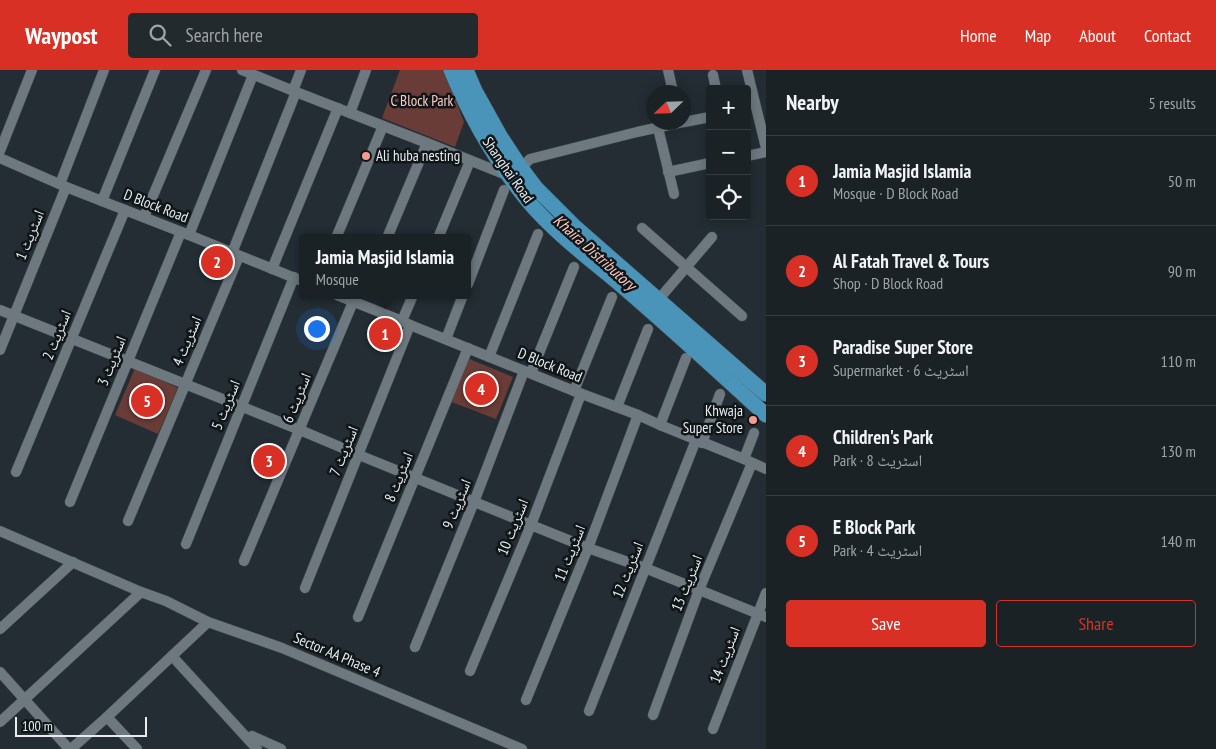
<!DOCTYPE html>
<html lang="en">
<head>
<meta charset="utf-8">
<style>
  :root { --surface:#1a2226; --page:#232a2e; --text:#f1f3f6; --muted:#9fa4a7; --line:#383f43; --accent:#d93025 }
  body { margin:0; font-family:"PT Sans Narrow","Noto Naskh Arabic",sans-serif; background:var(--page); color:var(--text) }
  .controls { position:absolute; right:15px; top:15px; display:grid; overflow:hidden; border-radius:5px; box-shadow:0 2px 12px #0003 }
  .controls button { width:45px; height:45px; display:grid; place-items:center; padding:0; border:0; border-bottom:1px solid var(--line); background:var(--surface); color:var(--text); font:25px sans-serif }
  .compass { position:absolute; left:646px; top:15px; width:45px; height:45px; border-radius:50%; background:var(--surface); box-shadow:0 2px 12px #0003; rotate:247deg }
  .scale { position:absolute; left:15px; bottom:12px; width:132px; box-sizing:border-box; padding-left:5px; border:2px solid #e6ecf0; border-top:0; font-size:14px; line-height:18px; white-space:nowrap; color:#e6ecf0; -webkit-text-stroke:4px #101517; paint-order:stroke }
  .you { position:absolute; left:316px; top:258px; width:18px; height:18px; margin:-12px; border:4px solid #fff; border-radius:50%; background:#1a73e8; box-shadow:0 0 0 8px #1a73e833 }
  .badge { display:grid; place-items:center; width:32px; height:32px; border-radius:50%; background:var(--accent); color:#fff; font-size:16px; font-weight:700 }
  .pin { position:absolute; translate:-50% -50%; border:2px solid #fff; box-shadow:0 1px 5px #0006 }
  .popup { position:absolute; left:299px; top:164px; width:172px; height:65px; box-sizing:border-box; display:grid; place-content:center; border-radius:5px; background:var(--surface); filter:drop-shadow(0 1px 4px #0005); font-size:16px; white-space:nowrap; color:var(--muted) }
  .popup b { font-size:19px; color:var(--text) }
  .popup::after { content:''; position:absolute; left:50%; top:100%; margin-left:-10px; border:10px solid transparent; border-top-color:var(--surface) }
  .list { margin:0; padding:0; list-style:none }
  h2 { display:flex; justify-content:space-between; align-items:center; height:65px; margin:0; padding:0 20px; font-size:21px }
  h2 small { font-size:16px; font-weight:400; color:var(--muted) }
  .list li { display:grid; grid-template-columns:32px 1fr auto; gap:15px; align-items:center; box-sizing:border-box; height:90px; padding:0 20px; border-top:1px solid var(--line) }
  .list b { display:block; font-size:19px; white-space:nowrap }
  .list p { margin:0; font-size:16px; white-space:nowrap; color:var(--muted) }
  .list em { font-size:16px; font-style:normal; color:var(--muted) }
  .actions { display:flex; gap:10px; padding:15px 20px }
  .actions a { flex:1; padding:11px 0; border:1px solid var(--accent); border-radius:5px; text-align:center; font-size:18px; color:var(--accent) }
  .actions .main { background:var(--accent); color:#fff }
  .icon { flex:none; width:28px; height:28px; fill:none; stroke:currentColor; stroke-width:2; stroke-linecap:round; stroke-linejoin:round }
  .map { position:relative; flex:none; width:766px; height:679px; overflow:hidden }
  header { display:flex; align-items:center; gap:30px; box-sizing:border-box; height:70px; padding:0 25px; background:var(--accent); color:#fff }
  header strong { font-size:24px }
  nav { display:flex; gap:28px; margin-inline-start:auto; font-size:18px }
  .search { width:350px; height:45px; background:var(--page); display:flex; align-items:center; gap:12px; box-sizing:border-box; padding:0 18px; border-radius:5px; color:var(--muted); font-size:19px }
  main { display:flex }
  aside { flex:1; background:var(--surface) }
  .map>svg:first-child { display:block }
  .green { fill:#6a3c37 }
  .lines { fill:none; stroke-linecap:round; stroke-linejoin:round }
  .stream { stroke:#2a0302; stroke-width:2.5 }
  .street-casing { stroke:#40494e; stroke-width:11 }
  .primary-casing { stroke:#40494e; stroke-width:16 }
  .street { stroke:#6d787f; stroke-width:10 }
  .primary { stroke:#4b94b9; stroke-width:15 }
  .poi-dot { fill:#f59c91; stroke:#101517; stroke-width:2 }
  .labels { text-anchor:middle; stroke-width:5; stroke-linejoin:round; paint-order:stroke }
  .park-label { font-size:15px; fill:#fccac2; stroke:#101517 }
  .poi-label { font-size:15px; fill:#e6ecf0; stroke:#101517; text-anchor:start }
  .street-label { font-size:15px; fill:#e6ecf0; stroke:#101517 }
  .water-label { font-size:16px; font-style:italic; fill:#fbc9c1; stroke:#101517 }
</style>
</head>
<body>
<header>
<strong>Waypost</strong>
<div class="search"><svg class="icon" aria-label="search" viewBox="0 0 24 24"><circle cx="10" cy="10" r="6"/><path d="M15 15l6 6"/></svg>Search here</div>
<nav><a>Home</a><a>Map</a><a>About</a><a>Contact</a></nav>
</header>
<main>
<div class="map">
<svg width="766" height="679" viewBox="0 0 766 679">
  <rect width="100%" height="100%" fill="#232d33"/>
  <!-- green -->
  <g class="green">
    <polygon points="400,0 444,0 464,52 455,77 382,48"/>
    <polygon points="467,288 513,307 496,349 449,331"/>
    <polygon points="135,298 178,318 158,364 115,345"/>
  </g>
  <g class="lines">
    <!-- stream -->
    <polyline class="stream" points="757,326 766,334"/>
    <defs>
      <g id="street">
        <polyline points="242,0 296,22 427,73 509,106 521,98 530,89 637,62 683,52"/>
        <polyline points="668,0 673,22"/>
        <polyline points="747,0 766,78"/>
        <polyline points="713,5 716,19"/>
        <polyline points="293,21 301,0"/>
        <polyline points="350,43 366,0"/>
        <polyline points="684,52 710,47"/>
        <polyline points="658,58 674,124"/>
        <polyline points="0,81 32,0"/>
        <polyline points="747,86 766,82"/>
        <polyline points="0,88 66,117 189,165 302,211"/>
        <polyline points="668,102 710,93"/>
        <polyline points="60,114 104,0"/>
        <polyline points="102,131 155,0"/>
        <polyline points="144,147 206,0"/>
        <polyline points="642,158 742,246"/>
        <polyline points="189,165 253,5"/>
        <polyline points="336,168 383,56"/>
        <polyline points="387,168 427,73"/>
        <polyline points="438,168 470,91"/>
        <polyline points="232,183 296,22"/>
        <polyline points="272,199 338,38"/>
        <polyline points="468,214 504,120"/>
        <polyline points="337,225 402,251 410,255 574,321 638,345 660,355 744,389 766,399"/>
        <polyline points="659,229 712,167"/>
        <polyline points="0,240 300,360 359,385 531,455 588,478 645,498 766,547"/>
        <polyline points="402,251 413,225"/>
        <polyline points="446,269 463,225"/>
        <polyline points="0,280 66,117"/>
        <polyline points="489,287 538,164"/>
        <polyline points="531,303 574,197"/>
        <polyline points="574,321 612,227"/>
        <polyline points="617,337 648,259"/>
        <polyline points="660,355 686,288"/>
        <polyline points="702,373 720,324"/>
        <polyline points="744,389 754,363"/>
        <polyline points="16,402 125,140"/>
        <polyline points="70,432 181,162"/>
        <polyline points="128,451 239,186"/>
        <polyline points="0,461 141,522 166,531 208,552 282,578 522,679"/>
        <polyline points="186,474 294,207"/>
        <polyline points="244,491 353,232"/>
        <polyline points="305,518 410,255"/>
        <polyline points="358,547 468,278"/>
        <polyline points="0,559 73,492"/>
        <polyline points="415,577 474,432 524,301"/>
        <polyline points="172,586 257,679"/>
        <polyline points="470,601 531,455 581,324"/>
        <polyline points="0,602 69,679"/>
        <polyline points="526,630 588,478 638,345"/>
        <polyline points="589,641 696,370"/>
        <polyline points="653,645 699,520 752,393"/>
        <polyline points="107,647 137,679"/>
        <polyline points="0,652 141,522"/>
        <polyline points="713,659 766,523"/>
        <polyline points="249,670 252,666 281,679"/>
        <polyline points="71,679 107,647 208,552"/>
      </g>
      <g id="primary">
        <path d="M451,0C470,46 496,92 528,131C554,162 590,189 621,215C670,257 718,301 766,345"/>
        <polyline points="466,0 475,21 500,66 521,98 536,118 575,157 766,324"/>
      </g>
    </defs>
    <!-- street casing -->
    <use href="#street" class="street-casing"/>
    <!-- primary casing -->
    <use href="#primary" class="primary-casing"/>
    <!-- street -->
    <use href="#street" class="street"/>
    <!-- primary -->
    <use href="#primary" class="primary"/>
  </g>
  <!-- markers -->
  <g class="poi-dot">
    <circle cx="366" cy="86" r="5"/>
    <circle cx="753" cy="350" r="5"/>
  </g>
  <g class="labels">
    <!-- park labels -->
    <g class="park-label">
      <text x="422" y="36">C Block Park</text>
    </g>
    <!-- poi labels -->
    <g class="poi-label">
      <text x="376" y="91">Ali huba nesting</text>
      <text x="743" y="346" text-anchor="end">Khwaja<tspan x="743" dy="17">Super Store</tspan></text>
    </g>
    <!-- street labels -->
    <g class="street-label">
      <text transform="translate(508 100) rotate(55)" y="5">Shanghai Road</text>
      <text transform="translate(156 136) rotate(21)" y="5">D Block Road</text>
      <text transform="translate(30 165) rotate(-68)" y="5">اسٹریٹ 1</text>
      <text transform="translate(57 265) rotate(-68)" y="5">اسٹریٹ 2</text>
      <text transform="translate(187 271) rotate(-67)" y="5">اسٹریٹ 4</text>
      <text transform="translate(112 291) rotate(-68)" y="5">اسٹریٹ 3</text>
      <text transform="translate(550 295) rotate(22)" y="5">D Block Road</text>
      <text transform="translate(297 328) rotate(-68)" y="5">اسٹریٹ 6</text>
      <text transform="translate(226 335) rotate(-68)" y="5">اسٹریٹ 5</text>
      <text transform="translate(344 381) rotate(-68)" y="5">اسٹریٹ 7</text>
      <text transform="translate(399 407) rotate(-68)" y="5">اسٹریٹ 8</text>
      <text transform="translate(457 434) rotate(-68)" y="5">اسٹریٹ 9</text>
      <text transform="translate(513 457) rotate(-68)" y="5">اسٹریٹ 10</text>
      <text transform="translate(570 483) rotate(-68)" y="5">اسٹریٹ 11</text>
      <text transform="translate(628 500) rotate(-68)" y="5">اسٹریٹ 12</text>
      <text transform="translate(687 513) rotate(-68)" y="5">اسٹریٹ 13</text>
      <text transform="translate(337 585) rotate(23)" y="5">Sector AA Phase 4</text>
      <text transform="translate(725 585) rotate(-69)" y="5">اسٹریٹ 14</text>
    </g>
    <!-- water labels -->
    <g class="water-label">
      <text transform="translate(595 182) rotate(42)" y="6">Khaira Distributory</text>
    </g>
  </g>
</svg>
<div class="controls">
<button>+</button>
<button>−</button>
<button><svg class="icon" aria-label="locate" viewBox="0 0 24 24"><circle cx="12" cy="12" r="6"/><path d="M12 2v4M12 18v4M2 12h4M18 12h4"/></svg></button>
</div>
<svg class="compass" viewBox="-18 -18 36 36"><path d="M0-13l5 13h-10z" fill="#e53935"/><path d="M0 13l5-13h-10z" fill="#9fa4a7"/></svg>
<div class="scale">100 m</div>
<div class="you"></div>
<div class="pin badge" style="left:385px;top:264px">1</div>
<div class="popup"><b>Jamia Masjid Islamia</b>Mosque</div>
<div class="pin badge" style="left:217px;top:192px">2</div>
<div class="pin badge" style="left:269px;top:391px">3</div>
<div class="pin badge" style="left:481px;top:319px">4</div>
<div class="pin badge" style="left:147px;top:331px">5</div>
</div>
<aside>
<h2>Nearby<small>5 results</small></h2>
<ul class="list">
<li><span class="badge">1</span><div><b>Jamia Masjid Islamia</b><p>Mosque · D Block Road</p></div><em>50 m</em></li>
<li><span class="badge">2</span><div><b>Al Fatah Travel &amp; Tours</b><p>Shop · D Block Road</p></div><em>90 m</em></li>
<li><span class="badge">3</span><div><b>Paradise Super Store</b><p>Supermarket · اسٹریٹ 6</p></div><em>110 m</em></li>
<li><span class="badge">4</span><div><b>Children's Park</b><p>Park · اسٹریٹ 8</p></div><em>130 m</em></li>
<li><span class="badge">5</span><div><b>E Block Park</b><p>Park · اسٹریٹ 4</p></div><em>140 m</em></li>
</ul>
<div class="actions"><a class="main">Save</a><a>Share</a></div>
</aside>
</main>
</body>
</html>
